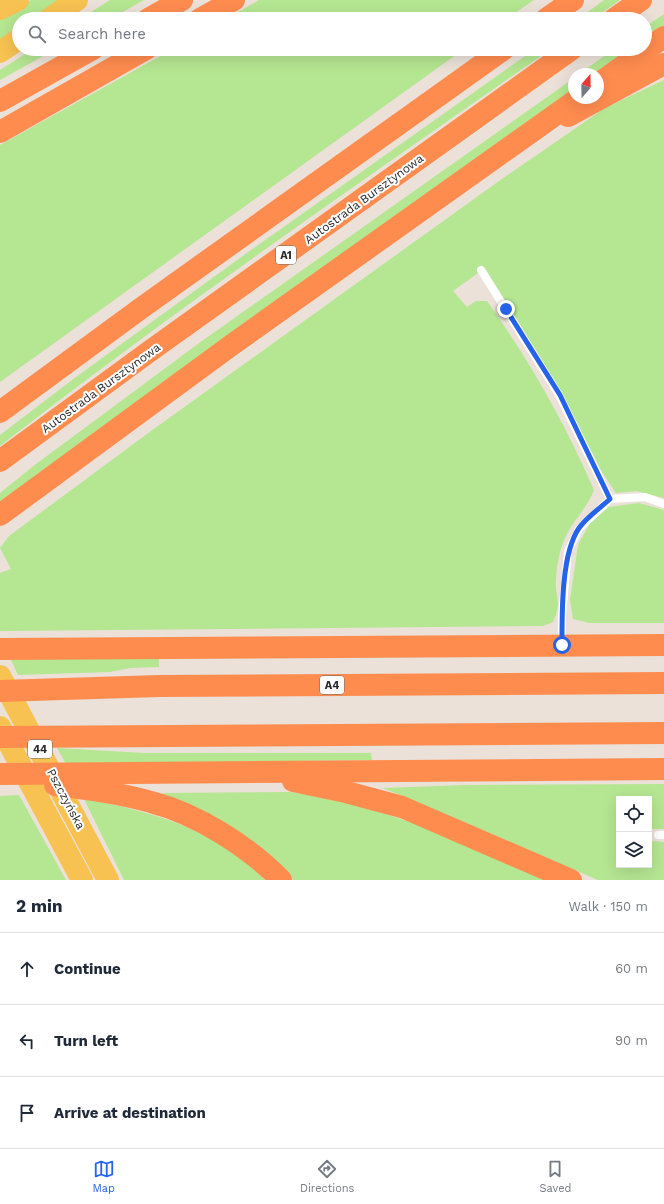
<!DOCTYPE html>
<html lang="en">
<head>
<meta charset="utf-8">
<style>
  :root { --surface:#fff; --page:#f2f2f3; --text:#1f2937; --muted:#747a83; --line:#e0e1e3; --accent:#2563eb }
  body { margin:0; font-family:"Work Sans",sans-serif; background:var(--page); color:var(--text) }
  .controls { position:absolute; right:12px; bottom:12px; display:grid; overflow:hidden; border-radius:0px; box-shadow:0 4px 16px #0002 }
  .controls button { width:36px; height:36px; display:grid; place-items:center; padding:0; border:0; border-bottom:1px solid var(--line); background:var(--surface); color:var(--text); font:20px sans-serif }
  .compass { position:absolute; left:568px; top:68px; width:36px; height:36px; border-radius:50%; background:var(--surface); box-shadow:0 4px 16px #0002; rotate:20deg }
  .stop { position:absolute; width:12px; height:12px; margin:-9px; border:3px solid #2563eb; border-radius:50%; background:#fff }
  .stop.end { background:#2563eb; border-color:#fff; box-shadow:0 1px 4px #0008 }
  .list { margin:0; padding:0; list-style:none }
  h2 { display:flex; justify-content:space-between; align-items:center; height:52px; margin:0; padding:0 16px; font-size:17px }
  h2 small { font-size:13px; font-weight:400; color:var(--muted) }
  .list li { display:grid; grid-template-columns:26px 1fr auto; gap:12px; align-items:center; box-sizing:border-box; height:72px; padding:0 16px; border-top:1px solid var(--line) }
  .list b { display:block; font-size:15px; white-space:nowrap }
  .list em { font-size:13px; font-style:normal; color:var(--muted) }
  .icon { flex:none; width:22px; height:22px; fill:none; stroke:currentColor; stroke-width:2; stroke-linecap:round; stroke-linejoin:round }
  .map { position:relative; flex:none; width:664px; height:880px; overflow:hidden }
  .search { position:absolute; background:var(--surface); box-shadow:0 4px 16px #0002; left:12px; right:12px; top:12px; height:44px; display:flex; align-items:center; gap:10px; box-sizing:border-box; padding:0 14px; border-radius:22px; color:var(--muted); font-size:15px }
  .sheet { height:268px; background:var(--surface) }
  nav { display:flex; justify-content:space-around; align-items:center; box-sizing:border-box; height:56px; border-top:1px solid var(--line); background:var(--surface); font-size:11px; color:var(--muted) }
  nav a { display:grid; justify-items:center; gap:2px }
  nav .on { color:var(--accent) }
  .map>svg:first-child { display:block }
  .green { fill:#b5e691; fill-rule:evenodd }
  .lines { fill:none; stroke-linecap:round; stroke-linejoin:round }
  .lane { stroke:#fff; stroke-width:8 }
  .primary { stroke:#f7c251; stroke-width:22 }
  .highway { stroke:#ff8c4f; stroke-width:22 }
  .route { stroke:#2563eb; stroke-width:5 }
  .labels { text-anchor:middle; stroke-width:4; stroke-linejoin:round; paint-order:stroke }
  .shield { fill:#fff; stroke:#686868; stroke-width:1 }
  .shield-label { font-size:11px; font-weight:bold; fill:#282828 }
  .street-label { font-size:12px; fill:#282828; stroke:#fff }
</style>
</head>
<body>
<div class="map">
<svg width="664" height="880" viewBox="0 0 664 880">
  <rect width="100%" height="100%" fill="#ebe1d8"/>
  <!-- green -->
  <g class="green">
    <polygon points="31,0 61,0 33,19 19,19 19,28 0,41 0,16"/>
    <polygon points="110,0 144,0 110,19 80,19"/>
    <polygon points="259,0 534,0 506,19 226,19"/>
    <polygon points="604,0 620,0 593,19 578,19"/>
    <polygon points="664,14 664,26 645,40 645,27"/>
    <polygon points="33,49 56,49 0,80 0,70"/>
    <polygon points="173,49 464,49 0,382 0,145"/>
    <path d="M535,49H551C365,179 178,307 0,446V435L76,377L251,250Z"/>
    <polygon points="614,49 632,49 597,74 579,74"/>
    <polygon points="574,78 574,90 210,349 0,503 0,493 36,464 202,341"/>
    <path d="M664,80V498L636,491L616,493L602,472L555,381L485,268L453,291L467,307L476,301H487C529,360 565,423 594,490C587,509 570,523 563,543C559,553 557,566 556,577C554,596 563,601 553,622L543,626L0,631V573L11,569L0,548L9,536L151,431L506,176L605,108Z"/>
    <polygon points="639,503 664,510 664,623 589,623 573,619 570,600 578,545 590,523 609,507"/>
    <polygon points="10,658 159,659 159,667 130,668 110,672 18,675"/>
    <polygon points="57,748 144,753 371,753 372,760 66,764"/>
    <path d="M664,784V829H652L650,834L652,841L664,842V880H598L383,788L464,785ZM619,799H649V865H619Z"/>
    <polygon points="290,792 344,801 423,826 547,880 293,880 284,869 166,799 162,793"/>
    <polygon points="19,795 66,880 0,880 0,796"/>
    <path d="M84,799C155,812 212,828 265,880H124Z"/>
  </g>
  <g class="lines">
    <!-- lane -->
    <g class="lane">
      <polyline points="481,270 559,395 610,499"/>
      <polyline points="562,644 562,616 568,551 579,529 610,499 645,497 664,504"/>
      <polyline points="658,835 664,835"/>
    </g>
    <!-- primary -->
    <g class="primary">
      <polyline points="0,9 18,0"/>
      <polyline points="49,19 77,0"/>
      <polyline points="0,52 19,39"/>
      <polyline points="0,676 108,880"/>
      <polyline points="0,727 82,880"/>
    </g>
    <!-- highway -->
    <g class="highway">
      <polyline points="148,19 182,0"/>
      <polyline points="200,19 234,0"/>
      <polyline points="546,19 573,0"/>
      <polyline points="614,19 641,0"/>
      <polyline points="598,84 664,37"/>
      <polyline points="0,101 93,49"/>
      <polyline points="568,116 664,64"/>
      <polyline points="0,132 146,49"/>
      <polyline points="0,412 140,309 504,49"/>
      <polyline points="0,461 150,351 572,49"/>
      <polyline points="0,515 233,344 579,98"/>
      <polyline points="0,649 664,645"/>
      <polyline points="0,691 159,686 664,683"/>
      <polyline points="0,737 664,733"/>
      <polyline points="0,774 664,769"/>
      <polyline points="293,781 346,792 402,807 571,880"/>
      <path d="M55,785C87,789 120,793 151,802C197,814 248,846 281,880"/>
    </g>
  </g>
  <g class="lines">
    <!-- route -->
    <path class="route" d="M506,309L560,395L610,499C600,508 587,517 579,528C561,554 562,614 562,645"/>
  </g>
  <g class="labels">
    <!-- shield labels -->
    <g class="shield">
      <rect x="276" y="246" width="20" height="18" rx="3"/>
      <rect x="320" y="676" width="24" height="18" rx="3"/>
      <rect x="28" y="740" width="24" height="18" rx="3"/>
    </g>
    <g class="shield-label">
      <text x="286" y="259">A1</text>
      <text x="332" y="689">A4</text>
      <text x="40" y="753">44</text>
    </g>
    <!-- street labels -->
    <g class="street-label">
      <text transform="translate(364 199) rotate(-36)" y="4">Autostrada Bursztynowa</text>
      <text transform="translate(101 388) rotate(-36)" y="4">Autostrada Bursztynowa</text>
      <text transform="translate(66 799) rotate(62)" y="4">Pszczyńska</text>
    </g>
  </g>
</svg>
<div class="controls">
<button><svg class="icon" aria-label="locate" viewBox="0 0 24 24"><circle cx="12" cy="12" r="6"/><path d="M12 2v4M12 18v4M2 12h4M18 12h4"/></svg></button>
<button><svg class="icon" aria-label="layers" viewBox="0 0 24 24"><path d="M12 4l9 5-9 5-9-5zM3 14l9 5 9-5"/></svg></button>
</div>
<svg class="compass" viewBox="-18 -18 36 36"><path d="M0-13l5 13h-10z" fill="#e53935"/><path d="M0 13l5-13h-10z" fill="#747a83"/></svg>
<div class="stop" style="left:562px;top:645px"></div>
<div class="stop end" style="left:506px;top:309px"></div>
<div class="search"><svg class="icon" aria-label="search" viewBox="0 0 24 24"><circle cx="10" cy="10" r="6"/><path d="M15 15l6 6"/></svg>Search here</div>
</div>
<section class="sheet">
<h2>2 min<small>Walk · 150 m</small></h2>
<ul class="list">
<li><svg class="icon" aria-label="ahead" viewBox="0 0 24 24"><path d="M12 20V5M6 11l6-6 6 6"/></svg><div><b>Continue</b></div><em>60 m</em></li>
<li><svg class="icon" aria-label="left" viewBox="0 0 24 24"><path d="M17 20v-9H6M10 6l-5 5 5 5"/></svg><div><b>Turn left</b></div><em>90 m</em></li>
<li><svg class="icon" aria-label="arrive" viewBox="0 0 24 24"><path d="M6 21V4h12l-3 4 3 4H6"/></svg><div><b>Arrive at destination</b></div></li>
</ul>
</section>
<nav>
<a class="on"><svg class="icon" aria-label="map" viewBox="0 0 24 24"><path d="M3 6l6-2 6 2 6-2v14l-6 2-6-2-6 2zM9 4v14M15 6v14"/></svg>Map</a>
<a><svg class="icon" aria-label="directions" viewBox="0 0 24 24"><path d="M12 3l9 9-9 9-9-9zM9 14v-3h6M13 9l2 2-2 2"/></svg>Directions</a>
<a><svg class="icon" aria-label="saved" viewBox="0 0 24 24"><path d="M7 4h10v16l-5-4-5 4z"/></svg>Saved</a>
</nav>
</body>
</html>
